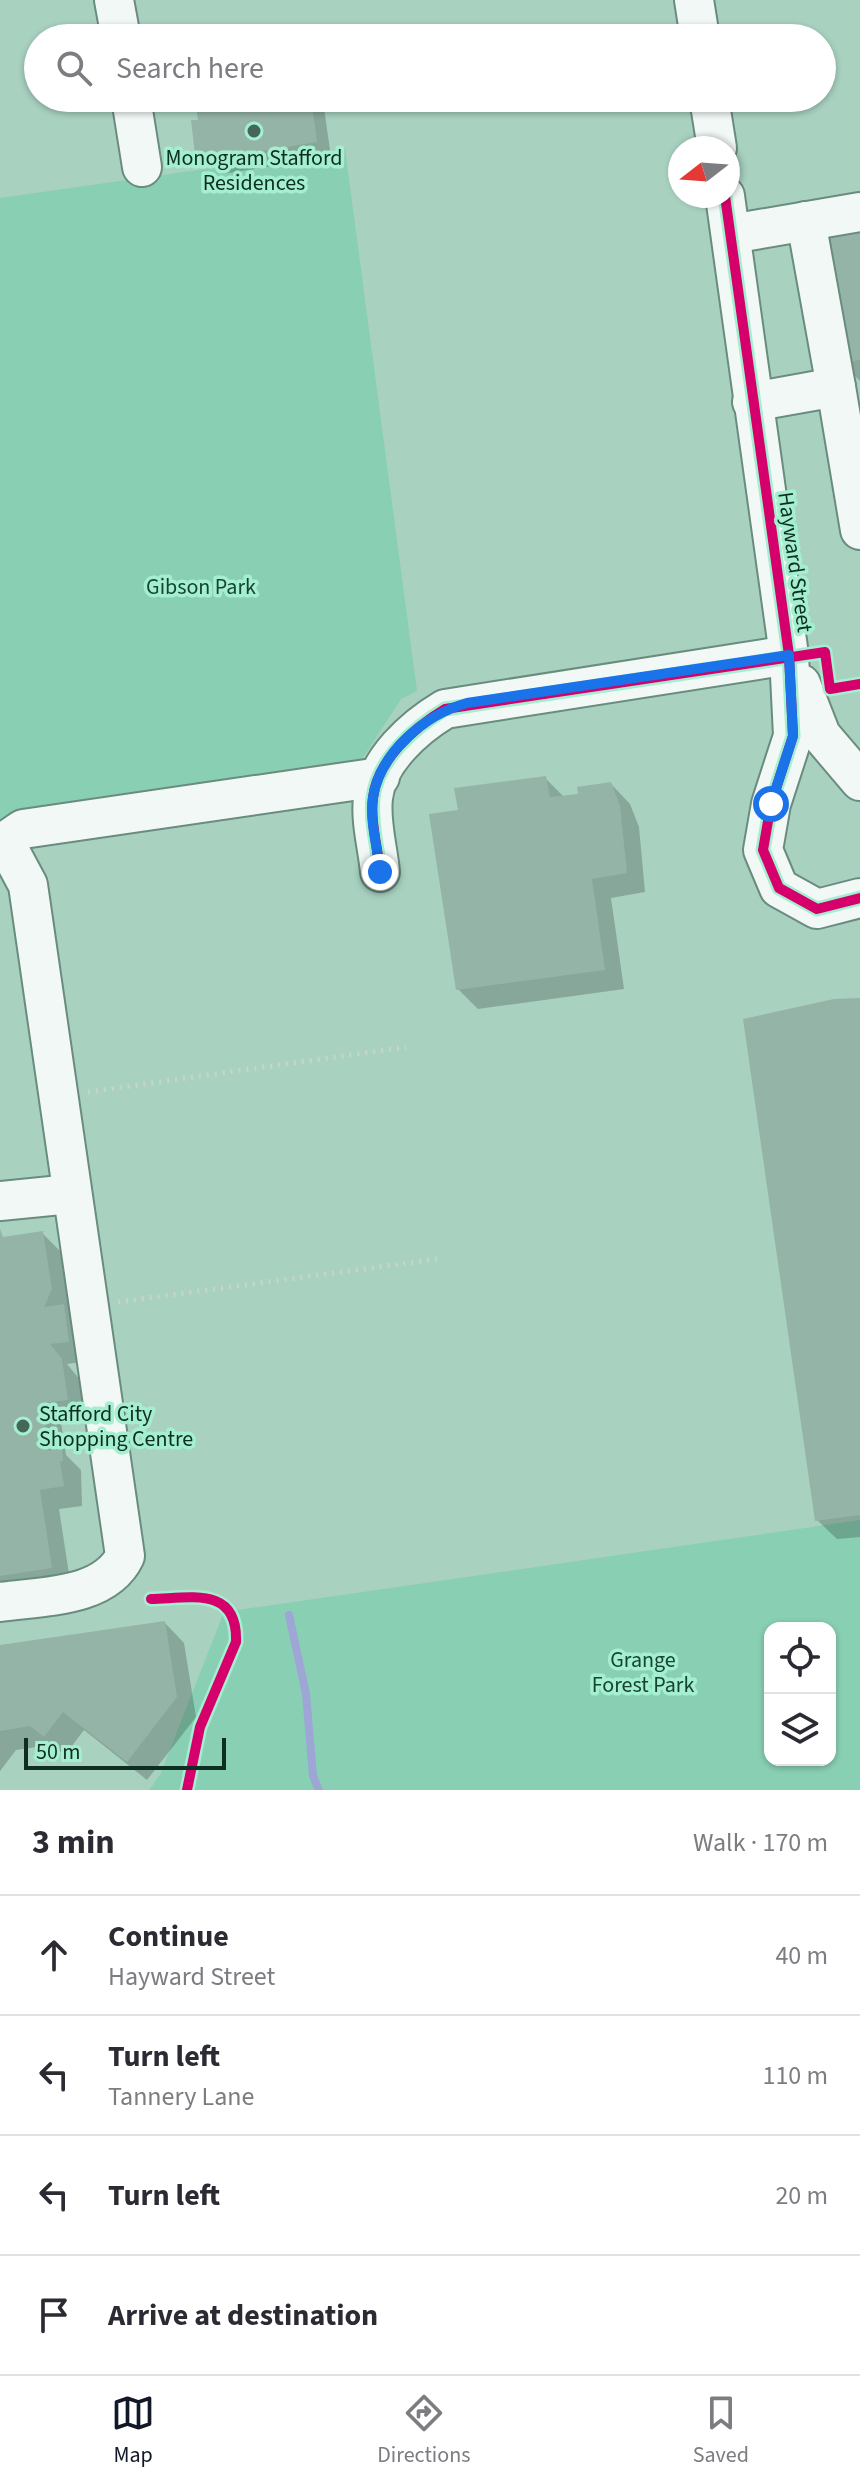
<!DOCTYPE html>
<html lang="en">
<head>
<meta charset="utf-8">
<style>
  :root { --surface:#fff; --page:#f7f7f7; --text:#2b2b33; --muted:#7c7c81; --line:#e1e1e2; --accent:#111827 }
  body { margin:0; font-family:"Source Sans 3",sans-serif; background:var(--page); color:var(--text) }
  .controls { position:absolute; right:24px; bottom:24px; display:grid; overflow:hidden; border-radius:16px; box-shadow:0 2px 6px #0004 }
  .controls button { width:72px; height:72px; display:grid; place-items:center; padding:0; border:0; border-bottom:2px solid var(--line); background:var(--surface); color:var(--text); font:40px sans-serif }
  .compass { position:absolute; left:668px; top:136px; width:72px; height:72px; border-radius:50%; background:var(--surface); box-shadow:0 2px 6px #0004; rotate:253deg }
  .scale { position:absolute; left:24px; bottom:20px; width:202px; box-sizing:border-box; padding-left:8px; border:4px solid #0e2e22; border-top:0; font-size:22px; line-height:28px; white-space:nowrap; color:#0e2e22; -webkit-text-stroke:6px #a4efd0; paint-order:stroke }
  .stop { position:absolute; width:24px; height:24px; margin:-18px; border:6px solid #1a73e8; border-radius:50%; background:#fff }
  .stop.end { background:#1a73e8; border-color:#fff; box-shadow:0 2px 8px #0008 }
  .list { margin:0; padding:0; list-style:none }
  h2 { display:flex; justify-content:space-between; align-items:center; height:104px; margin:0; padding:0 32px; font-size:34px }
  h2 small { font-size:26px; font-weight:400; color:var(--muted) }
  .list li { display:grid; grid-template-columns:52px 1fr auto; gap:24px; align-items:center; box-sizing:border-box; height:120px; padding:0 32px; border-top:2px solid var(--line) }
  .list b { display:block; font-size:30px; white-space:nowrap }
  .list p { margin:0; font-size:26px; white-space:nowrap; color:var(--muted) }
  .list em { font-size:26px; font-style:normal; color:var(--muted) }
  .icon { flex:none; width:44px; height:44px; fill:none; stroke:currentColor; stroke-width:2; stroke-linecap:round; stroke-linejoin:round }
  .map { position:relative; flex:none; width:860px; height:1790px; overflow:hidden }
  .search { position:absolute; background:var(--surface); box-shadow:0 2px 6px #0004; left:24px; right:24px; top:24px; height:88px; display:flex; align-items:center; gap:20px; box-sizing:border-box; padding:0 28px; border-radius:44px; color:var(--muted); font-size:30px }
  .sheet { height:584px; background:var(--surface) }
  nav { display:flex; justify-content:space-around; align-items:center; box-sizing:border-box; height:112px; border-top:2px solid var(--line); background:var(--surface); font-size:22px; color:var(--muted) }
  nav a { display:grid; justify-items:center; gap:4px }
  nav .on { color:var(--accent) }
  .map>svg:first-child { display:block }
  .green { fill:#89cfb3; fill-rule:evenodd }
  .shadow { fill:#0003 }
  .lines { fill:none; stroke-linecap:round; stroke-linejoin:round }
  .stream { stroke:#9da6d5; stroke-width:8 }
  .building { fill:#94b4a7 }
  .minor-casing { stroke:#6a8c7f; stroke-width:42 }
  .path { stroke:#c7d4ce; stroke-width:5; stroke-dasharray:2 6; stroke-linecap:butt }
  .minor { stroke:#f2f8f6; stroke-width:38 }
  .cycleway-casing { stroke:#a4efd0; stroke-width:15 }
  .cycleway { stroke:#d6006c; stroke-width:10 }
  .route { stroke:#1a73e8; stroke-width:10 }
  .poi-dot { fill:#446759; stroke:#a4efd0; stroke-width:3 }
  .labels { text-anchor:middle; stroke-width:7; stroke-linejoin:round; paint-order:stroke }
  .poi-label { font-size:22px; fill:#0e2e22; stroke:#a4efd0 }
  .street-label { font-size:22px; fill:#0e2e22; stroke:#a4efd0 }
  .park-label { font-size:22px; fill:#174333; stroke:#a4efd0 }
</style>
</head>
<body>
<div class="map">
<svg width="860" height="1790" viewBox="0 0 860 1790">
  <rect width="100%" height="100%" fill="#a8d1c0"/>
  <!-- green -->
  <g class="green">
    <polygon points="345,149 417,691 401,699 357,767 0,819 0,198"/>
    <path d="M860,1520V1790H149L160,1775L224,1612ZM830,1628V1760H770V1628Z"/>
  </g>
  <!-- shadow -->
  <g class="shadow">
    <polygon points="200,98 314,98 324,108 331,157 222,174 197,154 200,122 208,106"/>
    <polygon points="860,228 860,381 841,362"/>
    <polygon points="545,778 565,798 611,784 630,804 639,827 645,892 611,898 624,989 478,1009 458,989 460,812"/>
    <polygon points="860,1000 860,1537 837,1539 817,1520"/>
    <polygon points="42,1233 62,1253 70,1312 83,1325 88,1361 67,1364 81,1381 86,1419 61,1422 66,1455 81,1470 82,1506 59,1509 71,1587 0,1598 0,1238"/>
    <polygon points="165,1623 184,1643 196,1717 147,1780 84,1730 65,1755 51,1745 16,1750 0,1771 0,1647"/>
  </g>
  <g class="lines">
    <!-- stream -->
    <polyline class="stream" points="289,1615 306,1694 313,1776 319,1790"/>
  </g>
  <!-- building -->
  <g class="building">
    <polygon points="310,27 312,38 246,38 246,36"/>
    <polygon points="257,98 311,98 317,142 205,160 204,154 195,155 191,120 198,120 196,106"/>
    <polygon points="860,226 860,360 839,363 819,232"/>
    <polygon points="546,776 550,797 578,794 577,787 611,782 620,806 627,873 592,879 605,970 456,990 429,814 458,810 454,788"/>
    <polygon points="860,998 860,1515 815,1521 743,1019 834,999"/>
    <polygon points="0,1229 3,1237 43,1231 52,1289 44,1307 64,1304 69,1342 50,1344 62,1359 68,1400 42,1403 49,1451 62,1448 63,1461 60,1461 64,1486 40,1490 52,1568 0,1576"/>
    <polygon points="165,1621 177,1697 127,1762 63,1712 44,1737 30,1726 0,1731 0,1645"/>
  </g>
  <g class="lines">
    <defs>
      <g id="minor">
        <polyline points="114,0 121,38"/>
        <polyline points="694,0 700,38"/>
        <polyline points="131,98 142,167"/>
        <polyline points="709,98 717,148"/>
        <polyline points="725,196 789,655 793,736 771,804 763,850 779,888 817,909 860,898"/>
        <polyline points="806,221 836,387"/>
        <polyline points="731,234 860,212"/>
        <polyline points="752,402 836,387 860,530"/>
        <polyline points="801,684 821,735 860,781"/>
        <polyline points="0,845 23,829 380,777"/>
        <path d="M0,850L13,857L28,885L125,1556C105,1598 42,1596 0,1602"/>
        <path d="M380,872C378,849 370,821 373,798C377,760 415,727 445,709L789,655"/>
        <polyline points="0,1201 71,1194"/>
      </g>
    </defs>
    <!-- minor casing -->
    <use href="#minor" class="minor-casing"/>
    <!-- path -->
    <g class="path">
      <polyline points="88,1092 406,1047"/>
      <polyline points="118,1302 438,1259"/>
    </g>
    <!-- minor -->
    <use href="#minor" class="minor"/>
    <defs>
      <g id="cycleway">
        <polyline points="725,196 789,655 793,736 771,804 763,850 779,888 817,909 860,898"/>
        <path d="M380,872C378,849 370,821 373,798C377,760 415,727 445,709L825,652L830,689L860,684"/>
        <path d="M151,1599C191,1598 238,1586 236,1642L200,1727L187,1790"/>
      </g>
    </defs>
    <!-- cycleway casing -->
    <use href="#cycleway" class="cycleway-casing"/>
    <!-- cycleway -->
    <use href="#cycleway" class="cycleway"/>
  </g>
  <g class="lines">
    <!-- route -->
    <path class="route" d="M380,872C378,849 369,819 373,797C381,751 425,715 467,703L789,655L793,736L771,804"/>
  </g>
  <!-- markers -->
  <g class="poi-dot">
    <circle cx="254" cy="131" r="8"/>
    <circle cx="23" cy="1426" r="8"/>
  </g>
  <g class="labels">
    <!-- poi labels -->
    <g class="poi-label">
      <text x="254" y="165">Monogram Stafford<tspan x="254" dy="25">Residences</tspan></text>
      <text x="39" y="1421" text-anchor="start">Stafford City<tspan x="39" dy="25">Shopping Centre</tspan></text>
    </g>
    <!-- street labels -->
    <g class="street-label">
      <text transform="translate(796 562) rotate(82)" y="8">Hayward Street</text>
    </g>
    <!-- park labels -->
    <g class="park-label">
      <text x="201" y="594">Gibson Park</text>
      <text x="643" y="1667">Grange<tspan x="643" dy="25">Forest Park</tspan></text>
    </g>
  </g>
</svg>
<div class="controls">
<button><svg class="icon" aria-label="locate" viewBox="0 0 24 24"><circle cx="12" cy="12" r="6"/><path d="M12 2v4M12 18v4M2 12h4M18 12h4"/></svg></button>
<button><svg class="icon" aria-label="layers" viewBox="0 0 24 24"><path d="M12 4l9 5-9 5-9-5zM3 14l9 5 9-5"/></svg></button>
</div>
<svg class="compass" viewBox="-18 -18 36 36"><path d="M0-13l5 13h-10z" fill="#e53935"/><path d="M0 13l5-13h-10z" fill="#7c7c81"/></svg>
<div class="scale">50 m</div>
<div class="stop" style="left:771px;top:804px"></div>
<div class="stop end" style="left:380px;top:872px"></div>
<div class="search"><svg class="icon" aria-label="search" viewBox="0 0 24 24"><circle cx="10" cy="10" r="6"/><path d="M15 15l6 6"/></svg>Search here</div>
</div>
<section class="sheet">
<h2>3 min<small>Walk · 170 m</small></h2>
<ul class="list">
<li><svg class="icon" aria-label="ahead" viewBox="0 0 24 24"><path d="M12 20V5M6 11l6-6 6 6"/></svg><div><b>Continue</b><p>Hayward Street</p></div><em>40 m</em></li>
<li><svg class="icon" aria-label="left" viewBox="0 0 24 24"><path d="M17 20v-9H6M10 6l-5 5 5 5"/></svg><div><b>Turn left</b><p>Tannery Lane</p></div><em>110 m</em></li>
<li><svg class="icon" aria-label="left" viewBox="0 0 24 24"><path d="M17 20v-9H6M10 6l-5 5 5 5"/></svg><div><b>Turn left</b></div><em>20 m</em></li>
<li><svg class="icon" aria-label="arrive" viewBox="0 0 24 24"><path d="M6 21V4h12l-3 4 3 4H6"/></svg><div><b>Arrive at destination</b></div></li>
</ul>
</section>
<nav>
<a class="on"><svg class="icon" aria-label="map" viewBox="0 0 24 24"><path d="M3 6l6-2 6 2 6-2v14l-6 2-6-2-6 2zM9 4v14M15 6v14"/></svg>Map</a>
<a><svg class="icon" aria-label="directions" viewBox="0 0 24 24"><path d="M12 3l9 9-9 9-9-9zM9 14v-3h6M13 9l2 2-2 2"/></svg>Directions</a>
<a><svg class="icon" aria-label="saved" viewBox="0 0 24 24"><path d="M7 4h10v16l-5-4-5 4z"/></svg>Saved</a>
</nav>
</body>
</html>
